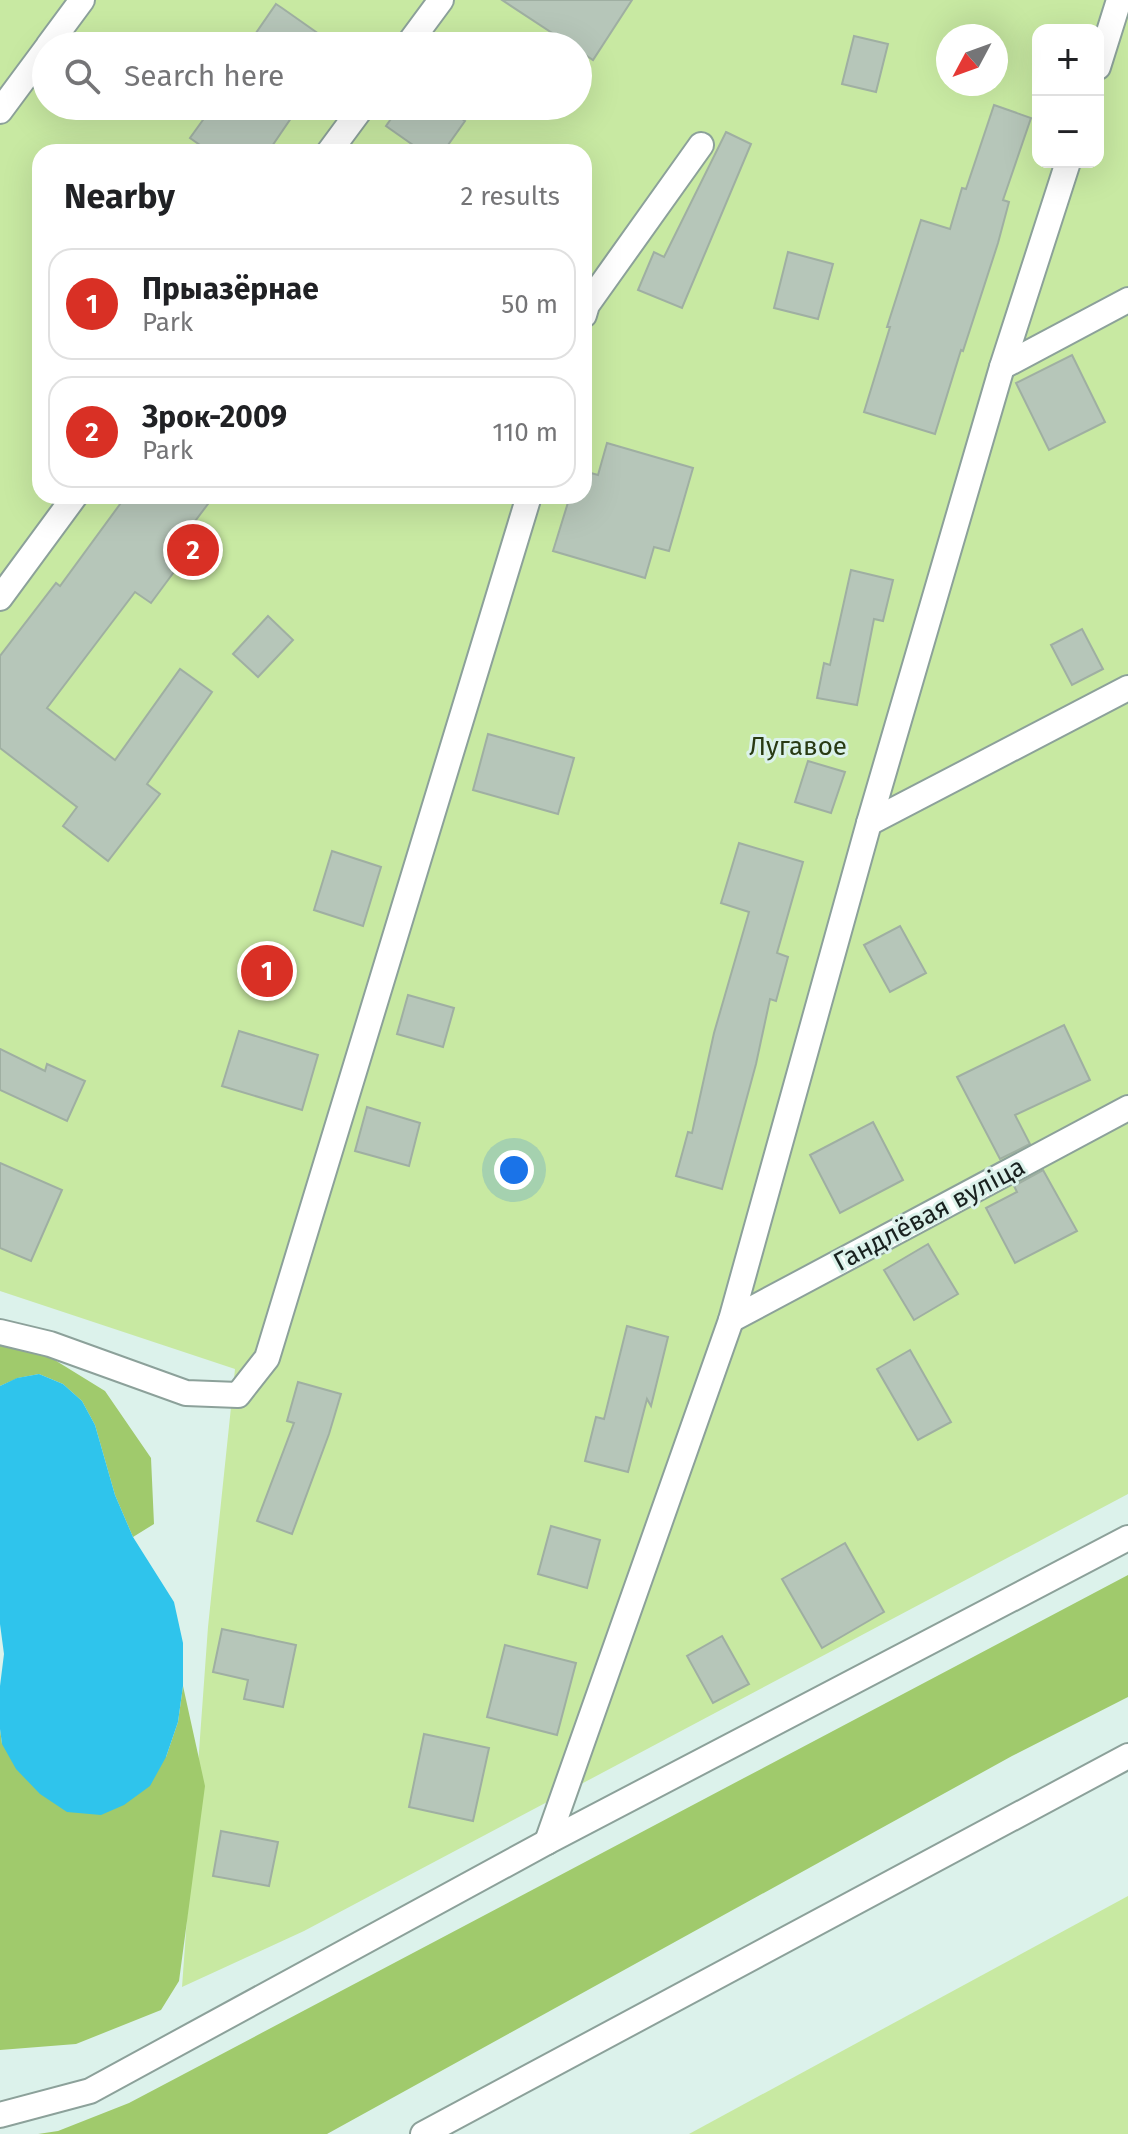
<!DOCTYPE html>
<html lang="en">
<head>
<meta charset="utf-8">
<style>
  :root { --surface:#fff; --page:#f2f2f2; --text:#202124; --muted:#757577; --line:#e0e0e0; --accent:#d93025 }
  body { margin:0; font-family:"Fira Sans",sans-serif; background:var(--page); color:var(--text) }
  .controls { position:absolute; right:24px; top:24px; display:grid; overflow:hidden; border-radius:16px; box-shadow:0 8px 32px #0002 }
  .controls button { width:72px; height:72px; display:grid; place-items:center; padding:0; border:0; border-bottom:2px solid var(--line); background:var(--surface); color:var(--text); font:40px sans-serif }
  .compass { position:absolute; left:936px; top:24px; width:72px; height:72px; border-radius:50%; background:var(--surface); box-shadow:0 8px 32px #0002; rotate:229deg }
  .you { position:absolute; left:514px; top:1170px; width:28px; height:28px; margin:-20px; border:6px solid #fff; border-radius:50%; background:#1a73e8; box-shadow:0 0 0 12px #1a73e833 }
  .badge { display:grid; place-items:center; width:52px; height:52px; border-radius:50%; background:var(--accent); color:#fff; font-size:26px; font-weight:700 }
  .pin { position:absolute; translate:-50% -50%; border:4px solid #fff; box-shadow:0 2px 8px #0006 }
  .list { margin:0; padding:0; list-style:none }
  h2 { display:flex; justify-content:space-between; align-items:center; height:104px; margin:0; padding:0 32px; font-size:34px }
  h2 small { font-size:26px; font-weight:400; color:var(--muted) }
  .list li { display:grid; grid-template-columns:52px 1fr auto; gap:24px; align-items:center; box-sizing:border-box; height:112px; margin:0 16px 16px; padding:0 16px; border:2px solid var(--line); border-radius:24px }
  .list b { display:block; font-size:30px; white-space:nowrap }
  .list p { margin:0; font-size:26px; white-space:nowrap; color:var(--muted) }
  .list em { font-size:26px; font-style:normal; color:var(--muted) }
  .icon { flex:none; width:44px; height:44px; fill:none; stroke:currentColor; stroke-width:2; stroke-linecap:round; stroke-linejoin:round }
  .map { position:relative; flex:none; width:1128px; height:2134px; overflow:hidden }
  .search { position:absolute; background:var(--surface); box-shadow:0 8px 32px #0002; left:32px; top:32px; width:560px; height:88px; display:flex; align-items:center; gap:20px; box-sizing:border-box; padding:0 28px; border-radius:44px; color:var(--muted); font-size:30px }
  .panel { position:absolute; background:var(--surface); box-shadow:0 8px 32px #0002; left:32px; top:144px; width:560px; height:360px; border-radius:24px }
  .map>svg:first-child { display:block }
  .green { fill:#c8e9a2; fill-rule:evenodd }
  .forest { fill:#a0ca6c }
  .water { fill:#2fc4ec }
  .building { fill:#b6c6b9; stroke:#9fafa2; stroke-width:2 }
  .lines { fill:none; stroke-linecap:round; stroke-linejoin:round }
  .service-casing { stroke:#8ca19a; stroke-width:28 }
  .service { stroke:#fff; stroke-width:24 }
  .labels { text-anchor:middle; stroke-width:6; stroke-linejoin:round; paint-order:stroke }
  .park-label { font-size:26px; fill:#293a13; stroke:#dcf2eb }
  .street-label { font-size:26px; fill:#19211f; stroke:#dcf2eb }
</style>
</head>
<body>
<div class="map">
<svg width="1128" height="2134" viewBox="0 0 1128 2134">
  <rect width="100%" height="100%" fill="#dcf2eb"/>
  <!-- green -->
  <g class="green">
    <path d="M0,0H1128V1494L304,1931L182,1987L208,1627L235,1369L0,1291ZM1038,30H1098V162H1038ZM948,36H996V84H948ZM46,46H578V106H46ZM40,152H584V496H40Z"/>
    <polygon points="1128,1896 1128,2134 689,2134"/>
  </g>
  <!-- forest -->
  <g class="forest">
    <polygon points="0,1343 45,1354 105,1391 151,1458 154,1524 133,1537 115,1495 95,1425 82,1401 63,1384 39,1374 18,1378 0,1386"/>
    <polygon points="1128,1575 1128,1697 1012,1756 327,2134 38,2134 58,2131 129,2103"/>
    <polygon points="183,1686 205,1786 179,1981 161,2010 76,2044 0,2050 0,1729 2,1744 166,1757 178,1722"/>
  </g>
  <!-- water -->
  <polygon class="water" points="39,1374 63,1384 82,1401 95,1425 115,1495 133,1537 174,1602 183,1643 183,1686 178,1722 166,1757 150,1786 124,1805 101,1815 67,1812 40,1794 16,1769 2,1744 0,1729 0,1686 4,1654 0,1624 0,1386 17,1378"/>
  <!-- building -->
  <g class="building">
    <polygon points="502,0 632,0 593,60 578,50 578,46 572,46"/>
    <polygon points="276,4 282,8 336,46 247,46"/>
    <polygon points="854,36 888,44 876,92 842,84"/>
    <polygon points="994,105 1031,118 1003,200 1009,202 998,243 963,351 961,350 935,434 864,412 890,327 887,327 921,220 950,229 962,188 966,189"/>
    <polygon points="213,106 306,106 302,111 298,108 268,152 210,152 190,138"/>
    <polygon points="400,106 443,106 465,121 443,152 423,152 386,126"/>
    <polygon points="726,132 751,144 682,308 638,290 654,252 664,257"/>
    <polygon points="788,252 833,264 818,319 774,308"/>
    <polygon points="1072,355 1105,422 1049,450 1016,383"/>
    <polygon points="607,443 693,468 669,551 654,547 645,578 553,551 570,496 584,496 584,471 598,475"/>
    <polygon points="126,496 214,496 174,549 185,557 151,603 135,592 47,708 115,760 180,669 212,692 147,784 160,794 108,861 63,826 77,807 0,748 0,656 56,583 60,586"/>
    <polygon points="851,570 893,580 883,621 874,619 857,705 817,698 824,663 830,665"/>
    <polygon points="268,616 293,640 258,677 233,654"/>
    <polygon points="1082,629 1103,669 1072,685 1051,645"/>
    <polygon points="488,734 574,758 558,814 473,790"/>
    <polygon points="808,761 845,772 831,813 795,802"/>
    <polygon points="739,843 803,862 777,953 788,957 776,1001 770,999 756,1064 722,1189 676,1176 688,1132 692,1133 714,1033 749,912 721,903"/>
    <polygon points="332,851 381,867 363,926 314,910"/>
    <polygon points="900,926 926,973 890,992 864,945"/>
    <polygon points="408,995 454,1008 443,1047 397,1034"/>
    <polygon points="1064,1025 1090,1080 1015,1115 1030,1144 1000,1159 957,1077"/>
    <polygon points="239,1031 318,1055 302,1110 222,1086"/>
    <polygon points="0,1049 45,1071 47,1064 85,1081 67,1121 0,1090"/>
    <polygon points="367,1107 420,1123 409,1166 355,1151"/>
    <polygon points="873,1122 903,1180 840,1213 810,1155"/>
    <polygon points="0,1163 62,1190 31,1261 0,1248"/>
    <polygon points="1043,1170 1077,1231 1015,1263 986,1208 1017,1192 1014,1186"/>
    <polygon points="928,1244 958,1294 914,1320 884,1270"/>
    <polygon points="627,1326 668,1337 651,1406 647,1399 628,1472 585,1461 596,1417 604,1419"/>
    <polygon points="910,1350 951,1422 918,1440 877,1369"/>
    <polygon points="298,1382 341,1394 329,1434 292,1534 257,1521 294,1423 287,1421"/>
    <polygon points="551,1526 600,1540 587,1588 538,1574"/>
    <polygon points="845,1543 884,1612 822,1648 782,1579"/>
    <polygon points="222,1629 296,1645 283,1707 244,1699 248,1680 213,1672"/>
    <polygon points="722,1636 749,1684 713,1703 687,1656"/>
    <polygon points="505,1645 576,1663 557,1735 487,1717"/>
    <polygon points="424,1734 489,1748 473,1821 409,1807"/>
    <polygon points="221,1831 278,1842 269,1886 213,1876"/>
  </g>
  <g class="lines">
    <defs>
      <g id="service">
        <polyline points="48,46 82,0"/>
        <polyline points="407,46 441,0"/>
        <polyline points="1098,67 1119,0"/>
        <polyline points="0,111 46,49"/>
        <polyline points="329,152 363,106"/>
        <polyline points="584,315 587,305 701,145"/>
        <polyline points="1002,367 1128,300"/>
        <polyline points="0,598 75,496"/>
        <polyline points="869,823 1128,688"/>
        <polyline points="731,1320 1128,1108"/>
        <polyline points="0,1332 50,1344 186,1393 238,1395 267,1358 529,496"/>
        <polyline points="547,1842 731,1320 869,823 1002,367 1068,162"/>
        <polyline points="0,2115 90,2091 547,1842 1128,1538"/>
        <polyline points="423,2134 1128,1756"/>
      </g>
    </defs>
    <!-- service casing -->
    <use href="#service" class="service-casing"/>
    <!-- service -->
    <use href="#service" class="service"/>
  </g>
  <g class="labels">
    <!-- park labels -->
    <g class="park-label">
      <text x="798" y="755">Лугавое</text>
    </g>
    <!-- street labels -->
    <g class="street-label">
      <text transform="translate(929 1214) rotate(-28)" y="9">Гандлёвая вуліца</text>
    </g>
  </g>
</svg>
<div class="controls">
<button>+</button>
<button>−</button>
</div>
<svg class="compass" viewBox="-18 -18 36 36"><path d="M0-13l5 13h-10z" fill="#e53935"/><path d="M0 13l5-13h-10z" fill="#757577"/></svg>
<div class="you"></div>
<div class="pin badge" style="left:267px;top:971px">1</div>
<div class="pin badge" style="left:193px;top:550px">2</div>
<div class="search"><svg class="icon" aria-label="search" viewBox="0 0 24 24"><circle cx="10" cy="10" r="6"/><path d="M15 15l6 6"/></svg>Search here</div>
<section class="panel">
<h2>Nearby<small>2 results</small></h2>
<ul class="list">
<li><span class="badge">1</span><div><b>Прыазёрнае</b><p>Park</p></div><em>50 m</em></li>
<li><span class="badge">2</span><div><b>Зрок-2009</b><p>Park</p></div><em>110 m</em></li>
</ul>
</section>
</div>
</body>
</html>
